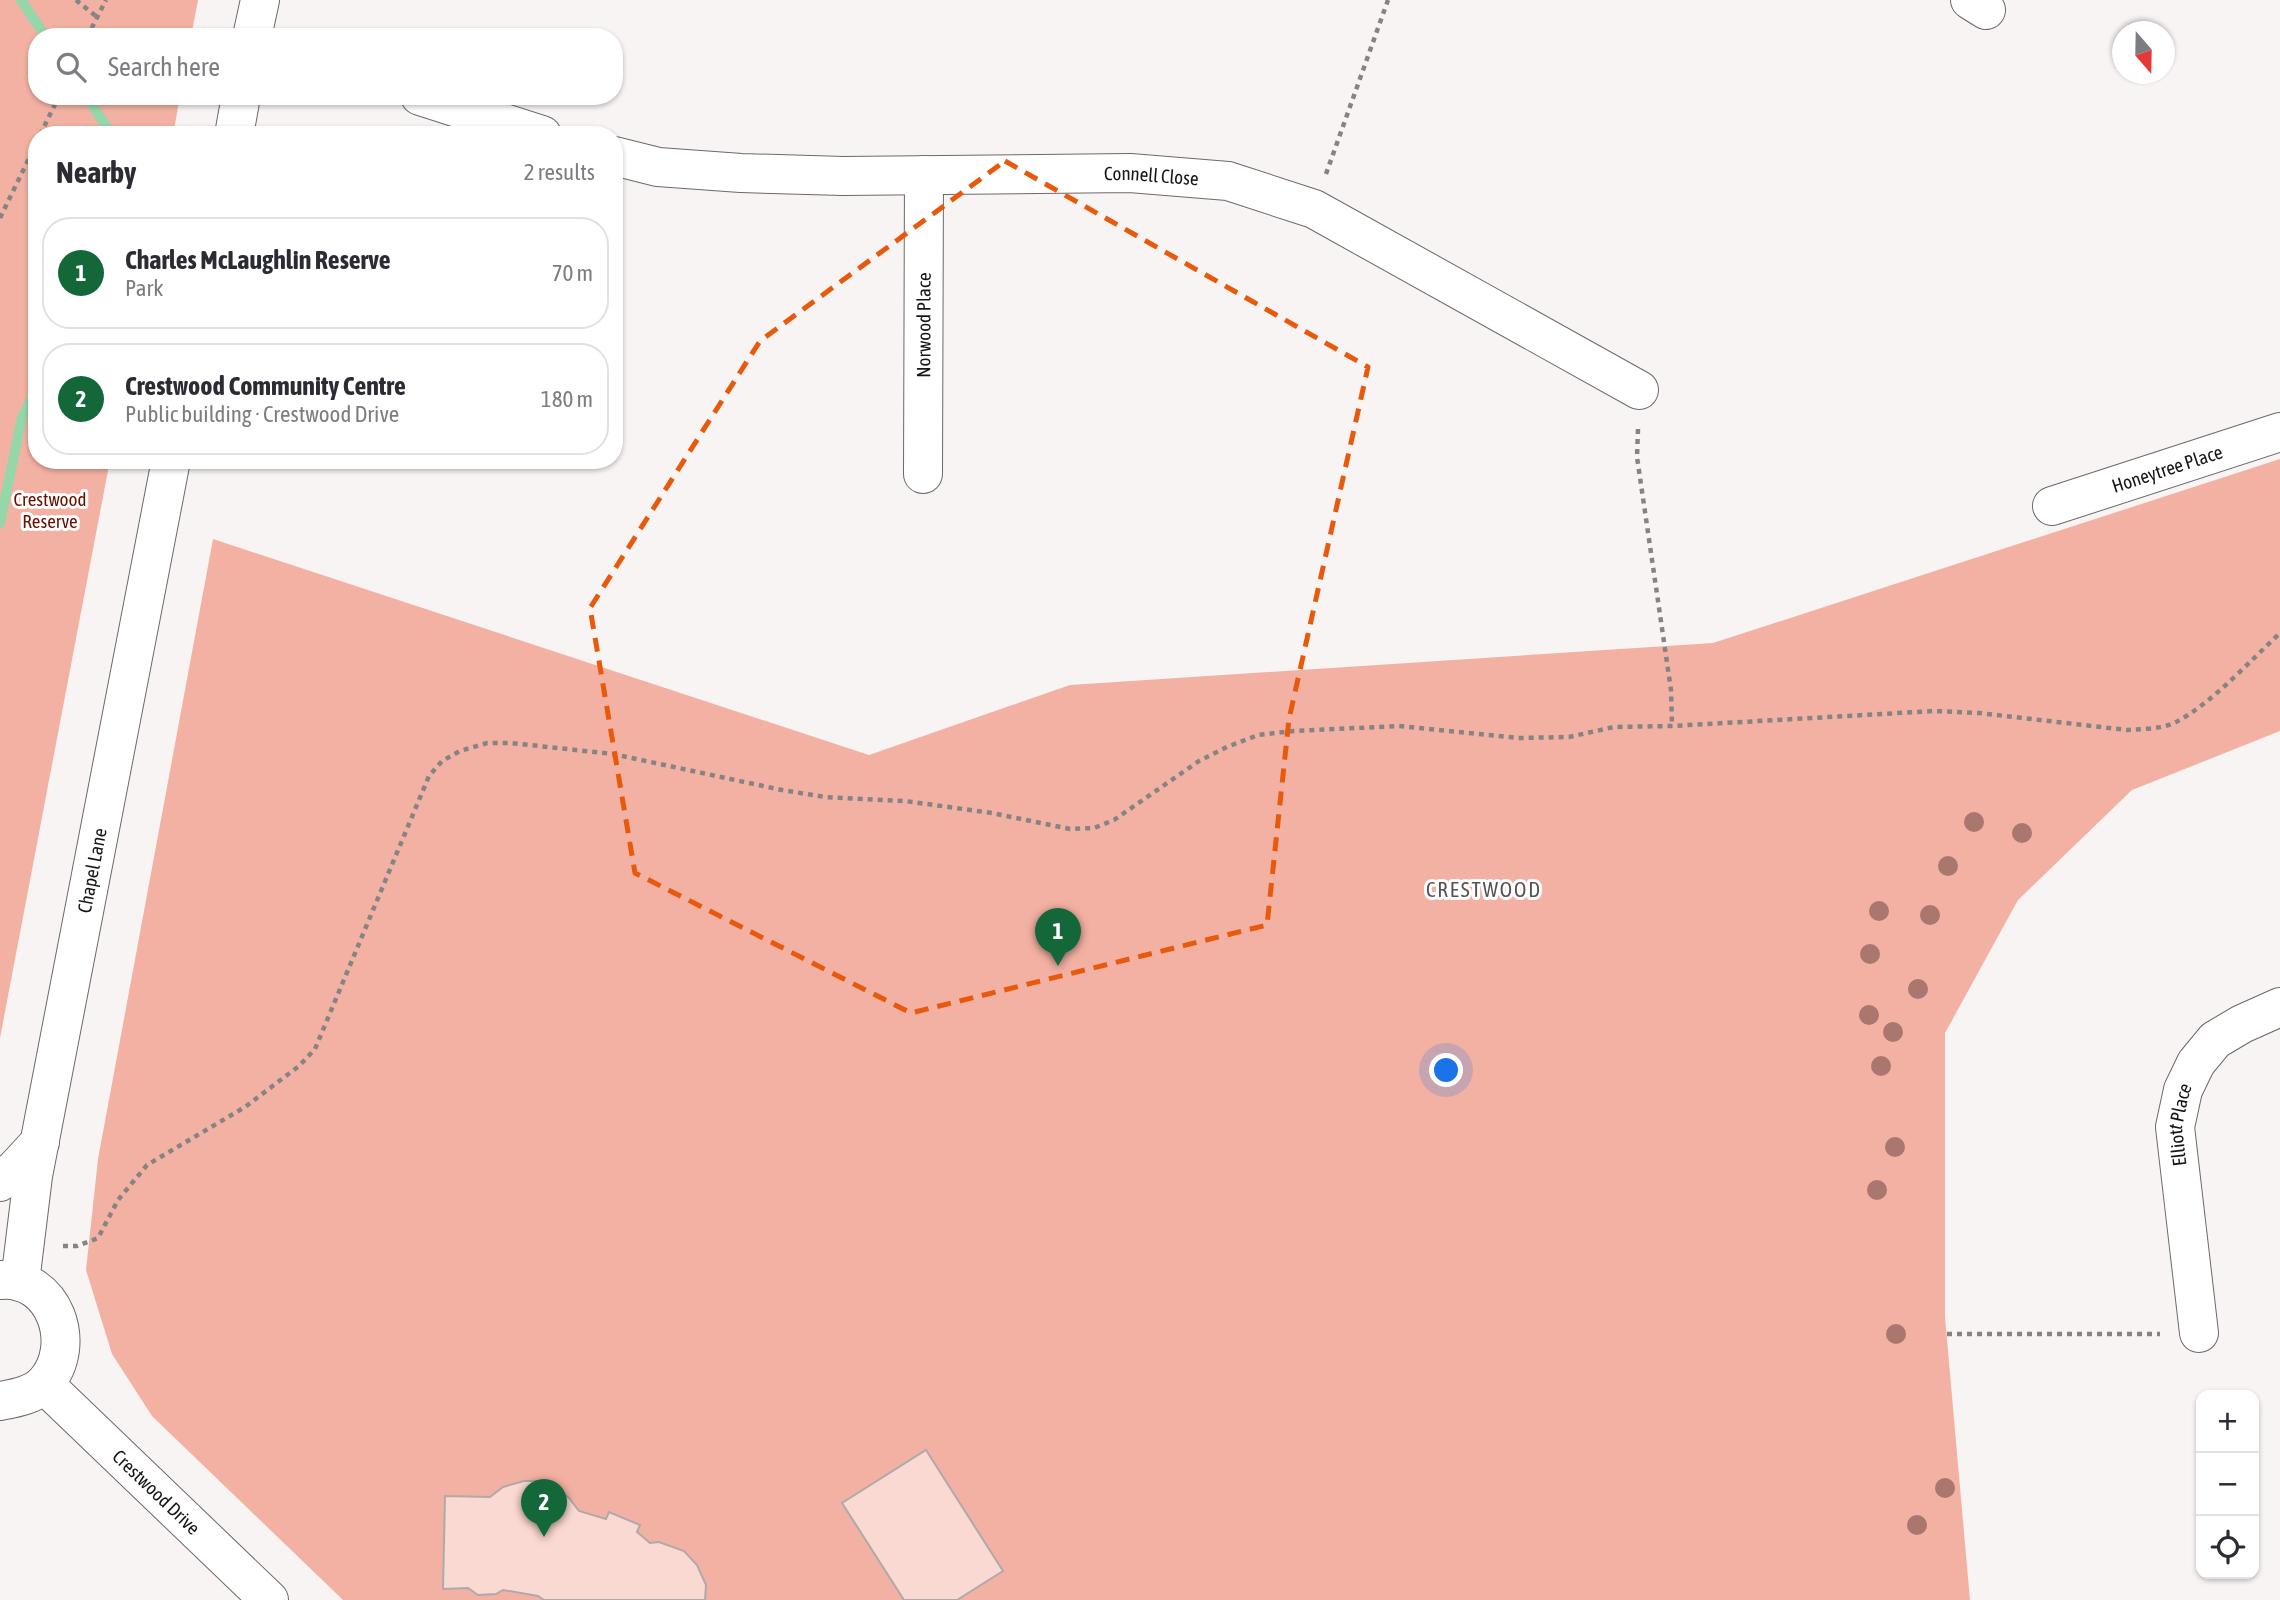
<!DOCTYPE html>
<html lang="en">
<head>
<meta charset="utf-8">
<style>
  :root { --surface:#fff; --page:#f2f2f3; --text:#2b2b33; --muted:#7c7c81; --line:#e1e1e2; --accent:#136738 }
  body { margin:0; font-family:"Asap Condensed",sans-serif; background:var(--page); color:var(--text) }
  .controls { position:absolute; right:21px; bottom:21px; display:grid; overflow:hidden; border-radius:14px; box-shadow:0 2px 5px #0004 }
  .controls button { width:63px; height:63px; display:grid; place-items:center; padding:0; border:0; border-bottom:2px solid var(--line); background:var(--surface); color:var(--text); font:35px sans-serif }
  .compass { position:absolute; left:2112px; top:21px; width:63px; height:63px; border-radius:50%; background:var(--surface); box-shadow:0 2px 5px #0004; rotate:160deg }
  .you { position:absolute; left:1447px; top:1071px; width:24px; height:24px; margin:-18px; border:5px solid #fff; border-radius:50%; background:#1a73e8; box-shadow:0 0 0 10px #1a73e833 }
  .badge { display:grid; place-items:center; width:46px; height:46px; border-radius:50%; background:var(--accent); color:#fff; font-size:23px; font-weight:700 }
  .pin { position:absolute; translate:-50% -58px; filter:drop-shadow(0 2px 4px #0008) }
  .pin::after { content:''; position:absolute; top:37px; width:24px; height:21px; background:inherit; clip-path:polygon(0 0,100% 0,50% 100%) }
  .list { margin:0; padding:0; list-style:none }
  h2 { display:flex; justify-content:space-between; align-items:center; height:91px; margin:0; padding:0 28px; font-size:30px }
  h2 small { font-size:23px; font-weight:400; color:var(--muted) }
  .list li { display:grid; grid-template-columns:46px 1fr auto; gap:21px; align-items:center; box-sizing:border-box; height:112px; margin:0 14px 14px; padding:0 14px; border:2px solid var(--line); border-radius:28px }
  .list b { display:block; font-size:26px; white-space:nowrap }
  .list p { margin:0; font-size:23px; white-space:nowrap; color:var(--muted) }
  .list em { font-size:23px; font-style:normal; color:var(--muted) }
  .icon { flex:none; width:38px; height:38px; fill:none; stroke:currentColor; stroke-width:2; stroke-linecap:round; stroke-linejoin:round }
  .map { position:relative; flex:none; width:2280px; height:1600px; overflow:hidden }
  .search { position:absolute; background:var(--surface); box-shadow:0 2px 5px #0004; left:28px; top:28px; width:595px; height:77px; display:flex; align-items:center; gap:18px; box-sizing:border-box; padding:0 24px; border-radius:28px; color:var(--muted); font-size:26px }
  .panel { position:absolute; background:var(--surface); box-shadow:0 2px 5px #0004; left:28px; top:126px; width:595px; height:343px; border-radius:28px }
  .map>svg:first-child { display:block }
  .green { fill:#f3b1a3 }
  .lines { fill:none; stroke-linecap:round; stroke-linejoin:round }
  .stream { stroke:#96d7a9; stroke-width:10 }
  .building { fill:#f9d9d1; stroke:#aeaaaa; stroke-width:2 }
  .minor-casing { stroke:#6d6969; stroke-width:40 }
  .major-casing { stroke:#6d6969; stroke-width:40 }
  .path { stroke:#868483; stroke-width:4.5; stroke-dasharray:5 5; stroke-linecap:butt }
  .minor { stroke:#fff; stroke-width:38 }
  .major { stroke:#fff; stroke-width:38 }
  .tree { fill:#a9776e }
  .marked { fill:none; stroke:#e8590c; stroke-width:5; stroke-dasharray:14 9; stroke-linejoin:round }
  .labels { text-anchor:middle; stroke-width:6; stroke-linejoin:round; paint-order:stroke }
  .street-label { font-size:19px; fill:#161515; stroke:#fff }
  .park-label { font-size:19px; fill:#681101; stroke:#fff }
  .neighbourhood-label { font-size:21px; letter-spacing:2px; fill:#555150; stroke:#fff }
</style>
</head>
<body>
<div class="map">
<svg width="2280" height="1600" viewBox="0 0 2280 1600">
  <rect width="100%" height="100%" fill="#f8f4f3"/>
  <!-- green -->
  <g class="green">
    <polygon points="0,0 198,0 191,37 37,37 37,96 180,96 173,135 37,135 37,460 110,460 0,1038"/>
    <polygon points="2280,459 2280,731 2132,790 2018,900 1945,1033 1945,1317 1970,1600 343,1600 152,1416 112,1354 86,1270 98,1159 213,539 869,755 1070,685 1713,643"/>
  </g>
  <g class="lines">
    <!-- stream -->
    <g class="stream">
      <polyline points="21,0 46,37"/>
      <polyline points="86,96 112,135"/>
      <polyline points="0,523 22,417 37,389"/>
    </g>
  </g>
  <!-- building -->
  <g class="building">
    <polygon points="926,1450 1003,1571 957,1600 904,1600 842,1503"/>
    <polygon points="524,1481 537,1481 553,1485 569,1498 579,1511 606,1519 609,1512 640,1525 637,1532 650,1543 659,1542 684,1551 697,1565 706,1585 705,1600 544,1600 538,1596 503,1590 496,1594 478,1595 468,1588 443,1589 445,1496 490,1497 503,1487"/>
  </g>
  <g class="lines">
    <defs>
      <g id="minor">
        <polyline points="1970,0 1986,10"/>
        <polyline points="420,96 542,135"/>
        <path id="s1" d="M614,156L658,167L741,173L843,176L1130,173L1228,181L1314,209L1639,390"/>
        <path id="s2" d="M923,474L924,175"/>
        <path id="s3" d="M2052,506L2280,432"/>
        <polyline points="0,1182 15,1169 40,1142"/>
        <path id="s4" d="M2199,1333L2175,1127L2183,1090L2196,1063L2215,1040L2242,1024L2280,1007"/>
        <path id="s5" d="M44,1384L269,1600"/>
      </g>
      <g id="major">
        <polyline points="252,37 260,0"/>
        <polyline points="234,135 241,96"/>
        <path d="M0,1280C54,1275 79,1345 45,1383C34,1395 16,1398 0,1401"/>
        <path id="s6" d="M20,1282L33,1176L171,460"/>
      </g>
    </defs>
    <!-- minor casing -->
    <use href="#minor" class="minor-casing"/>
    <!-- major casing -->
    <use href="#major" class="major-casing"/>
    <!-- path -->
    <g class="path">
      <polyline points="76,0 97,17"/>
      <polyline points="87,37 106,0"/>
      <polyline points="40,135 59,96"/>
      <polyline points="1326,174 1388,0"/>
      <polyline points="0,218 37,142"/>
      <polyline points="1638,429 1637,457 1671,690 1672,726"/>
      <path d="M63,1246H77L98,1238L118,1200L147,1165L245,1107L299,1066L315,1049L429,776L442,761L460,751L487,743H511L613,754L782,790L825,797L905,801L992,813L1070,829L1094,828L1114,820L1199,761L1227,747L1258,735L1293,731L1399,726L1518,738L1569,737L1614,727L1672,726L1934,711L1979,713L2127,730C2143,729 2162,729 2176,722C2211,704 2250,661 2280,633"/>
      <polyline points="1947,1334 2160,1334"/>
    </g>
    <!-- minor -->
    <use href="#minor" class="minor"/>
    <!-- major -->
    <use href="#major" class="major"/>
  </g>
  <!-- trees -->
  <g class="tree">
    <circle cx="1974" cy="822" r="10"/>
    <circle cx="2022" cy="833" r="10"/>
    <circle cx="1948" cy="866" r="10"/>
    <circle cx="1879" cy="911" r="10"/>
    <circle cx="1930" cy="915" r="10"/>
    <circle cx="1870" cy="954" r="10"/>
    <circle cx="1918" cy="989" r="10"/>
    <circle cx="1869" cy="1015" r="10"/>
    <circle cx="1893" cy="1032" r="10"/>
    <circle cx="1881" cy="1066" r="10"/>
    <circle cx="1895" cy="1147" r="10"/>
    <circle cx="1877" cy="1190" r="10"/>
    <circle cx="1896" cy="1334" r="10"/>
    <circle cx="1945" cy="1488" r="10"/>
    <circle cx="1917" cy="1525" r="10"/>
  </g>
  <!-- marked area -->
  <path class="marked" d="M1005,161L1368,367L1289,719L1267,925L911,1013L635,873L590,608L760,341Z"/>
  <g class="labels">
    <!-- street labels -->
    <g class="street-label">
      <text dy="7" stroke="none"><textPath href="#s1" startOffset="539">Connell Close</textPath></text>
      <text dy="7" stroke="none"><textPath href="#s2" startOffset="149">Norwood Place</textPath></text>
      <text dy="7" stroke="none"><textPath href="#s3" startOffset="121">Honeytree Place</textPath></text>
      <text dy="7" stroke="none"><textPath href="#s6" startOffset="418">Chapel Lane</textPath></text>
      <text dy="7" stroke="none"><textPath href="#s4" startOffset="210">Elliott Place</textPath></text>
      <text dy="7" stroke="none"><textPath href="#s5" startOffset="156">Crestwood Drive</textPath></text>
    </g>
    <!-- park labels -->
    <g class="park-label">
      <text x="50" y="506">Crestwood<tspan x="50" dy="22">Reserve</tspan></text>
    </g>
    <!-- neighbourhood labels -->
    <g class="neighbourhood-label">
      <text x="1484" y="897">CRESTWOOD</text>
    </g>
  </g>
</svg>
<div class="controls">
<button>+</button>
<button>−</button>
<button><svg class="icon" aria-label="locate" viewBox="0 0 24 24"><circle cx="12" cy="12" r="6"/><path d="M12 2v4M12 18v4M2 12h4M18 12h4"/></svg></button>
</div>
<svg class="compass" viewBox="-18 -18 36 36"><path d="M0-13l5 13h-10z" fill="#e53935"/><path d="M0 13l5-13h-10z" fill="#7c7c81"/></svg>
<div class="you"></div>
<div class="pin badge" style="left:1058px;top:966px">1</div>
<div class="pin badge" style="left:544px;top:1537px">2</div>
<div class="search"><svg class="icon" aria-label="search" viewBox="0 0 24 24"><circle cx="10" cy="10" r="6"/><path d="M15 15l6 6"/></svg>Search here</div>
<section class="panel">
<h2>Nearby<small>2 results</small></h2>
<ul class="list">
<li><span class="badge">1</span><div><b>Charles McLaughlin Reserve</b><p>Park</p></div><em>70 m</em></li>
<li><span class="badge">2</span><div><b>Crestwood Community Centre</b><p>Public building · Crestwood Drive</p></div><em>180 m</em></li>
</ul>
</section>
</div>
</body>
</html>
